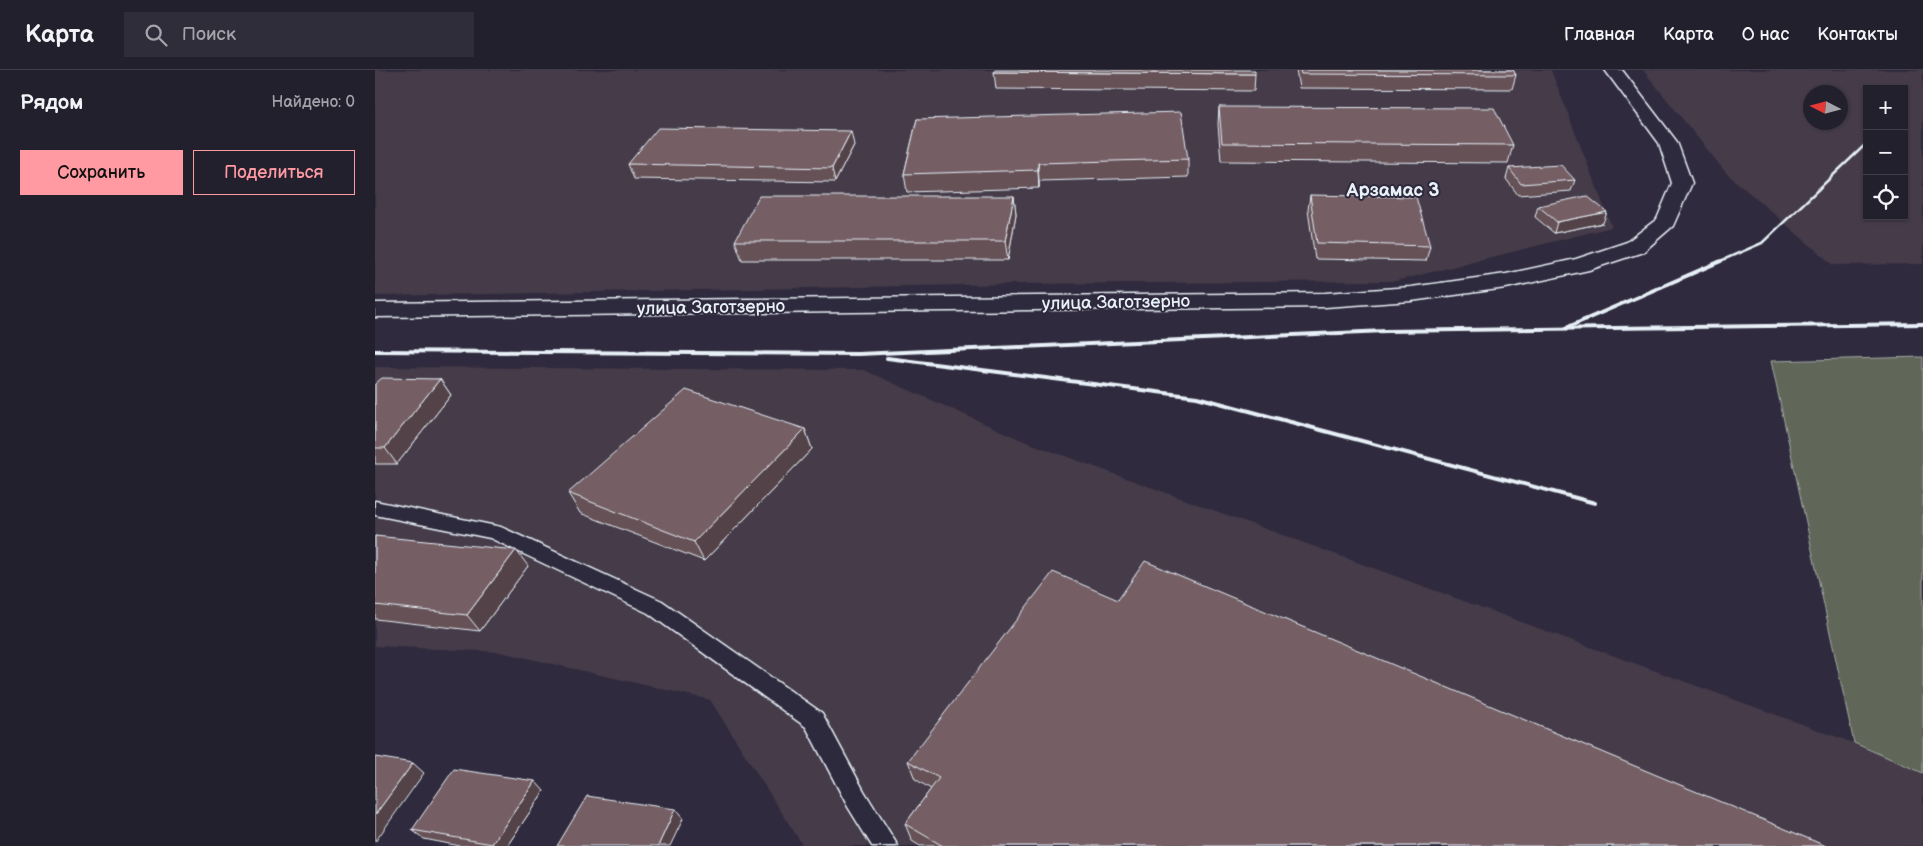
<!DOCTYPE html>
<html lang="ru">
<head>
<meta charset="utf-8">
<style>
  :root { --surface:#23202e; --page:#2f2d3a; --text:#f1f3f6; --muted:#a3a3aa; --line:#403e4a; --accent:#ff9aa2 }
  body { margin:0; font-family:"Balsamiq Sans",sans-serif; background:var(--page); color:var(--text) }
  .controls { position:absolute; right:15px; top:15px; display:grid; overflow:hidden; border-radius:0px; box-shadow:0 1px 4px #0004 }
  .controls button { width:45px; height:45px; display:grid; place-items:center; padding:0; border:0; border-bottom:1px solid var(--line); background:var(--surface); color:var(--text); font:25px sans-serif }
  .compass { position:absolute; left:1428px; top:15px; width:45px; height:45px; border-radius:50%; background:var(--surface); box-shadow:0 1px 4px #0004; rotate:276deg }
  .list { margin:0; padding:0; list-style:none }
  h2 { display:flex; justify-content:space-between; align-items:center; height:65px; margin:0; padding:0 20px; font-size:21px }
  h2 small { font-size:16px; font-weight:400; color:var(--muted) }
  .actions { display:flex; gap:10px; padding:15px 20px }
  .actions a { flex:1; padding:11px 0; border:1px solid var(--accent); border-radius:0px; text-align:center; font-size:18px; color:var(--accent) }
  .actions .main { background:var(--accent); color:#111 }
  .icon { flex:none; width:28px; height:28px; fill:none; stroke:currentColor; stroke-width:2; stroke-linecap:round; stroke-linejoin:round }
  .map { position:relative; flex:none; width:1548px; height:776px; overflow:hidden }
  header { display:flex; align-items:center; gap:30px; box-sizing:border-box; height:70px; padding:0 25px; background:var(--surface); border-bottom:1px solid var(--line) }
  header strong { font-size:24px }
  nav { display:flex; gap:28px; margin-inline-start:auto; font-size:18px }
  .search { width:350px; height:45px; background:var(--page); display:flex; align-items:center; gap:12px; box-sizing:border-box; padding:0 18px; border-radius:0px; color:var(--muted); font-size:19px }
  main { display:flex }
  aside { flex:1; background:var(--surface) }
  .map>svg:first-child { display:block }
  .built { fill:#443a49; fill-rule:evenodd }
  .green { fill:#616659; stroke:#a4aca8 }
  .lines { fill:none; stroke-linecap:round; stroke-linejoin:round }
  .lane-casing { stroke:#e8f1f8; stroke-width:3 }
  .secondary-casing { stroke:#e8f1f8; stroke-width:3 }
  .lane { fill:#2f2a3d; fill-rule:evenodd }
  .secondary { fill:#2f2a3d; fill-rule:evenodd }
  .rail-far1 { stroke:#e8f1f8; stroke-width:2.5 }
  .rail { stroke:#e8f1f8; stroke-width:4 }
  .wall { fill:#655157; stroke:#e8f1f8 }
  .shaded-wall { fill:#524247; stroke:#e8f1f8 }
  .building { fill:#755e65; stroke:#e8f1f8 }
  .labels { text-anchor:middle; stroke-width:4; stroke-linejoin:round; paint-order:stroke }
  .street-label { font-size:18px; fill:#e8f1f8; stroke:#2f2a3d }
  .far-district-label { font-size:19px; font-weight:bold; fill:#e8f1f8; stroke:#2f2a3d }
</style>
</head>
<body>
<header>
<strong>Карта</strong>
<div class="search"><svg class="icon" aria-label="search" viewBox="0 0 24 24"><circle cx="10" cy="10" r="6"/><path d="M15 15l6 6"/></svg>Поиск</div>
<nav><a>Главная</a><a>Карта</a><a>О нас</a><a>Контакты</a></nav>
</header>
<main>
<aside>
<h2>Рядом<small>Найдено: 0</small></h2>
<ul class="list">
</ul>
<div class="actions"><a class="main">Сохранить</a><a>Поделиться</a></div>
</aside>
<div class="map">
<svg width="1548" height="776" viewBox="0 0 1548 776">
  <rect width="100%" height="100%" fill="#2f2a3d"/>
  <filter id="ink" filterUnits="userSpaceOnUse"><feTurbulence type="fractalNoise" baseFrequency=".02" numOctaves="2"/><feDisplacementMap in="SourceGraphic" scale="10" xChannelSelector="R" yChannelSelector="G"/><feConvolveMatrix kernelMatrix="1 2 1 2 8 2 1 2 1" color-interpolation-filters="sRGB"/></filter>
  <g filter="url(#ink)">
    <!-- built -->
    <g class="built">
      <polygon points="0,0 1176,0 1237,157 1021,211 646,214 0,226"/>
      <path d="M1268,0H1548V194L1458,195L1351,103ZM1492,19H1529V146H1492ZM1436,22H1466V52H1436Z"/>
      <polygon points="0,297 489,300 649,371 1479,673 1548,703 1548,776 428,776 335,630 125,582 0,576"/>
    </g>
    <!-- green -->
    <polygon class="green" points="1548,287 1548,703 1479,673 1396,291"/>
    <g class="lines">
      <defs>
        <polygon id="lane" points="0,431 126,457 287,531 447,643 489,721 523,776 497,776 473,737 431,657 273,543 115,468 0,445"/>
        <polygon id="secondary" points="1230,0 1247,0 1302,72 1317,113 1298,156 1268,182 1214,200 1131,218 1036,231 950,237 0,247 0,233 950,223 1036,217 1131,204 1201,189 1252,172 1282,149 1297,113 1284,73"/>
      </defs>
      <!-- lane casing -->
      <use href="#lane" class="lane-casing"/>
      <!-- secondary casing -->
      <use href="#secondary" class="secondary-casing"/>
      <!-- lane -->
      <use href="#lane" class="lane"/>
      <!-- secondary -->
      <use href="#secondary" class="secondary"/>
      <!-- rail-far1 -->
      <polyline class="rail-far1" points="1343,192 1387,173 1492,73"/>
      <!-- rail -->
      <g class="rail">
        <polyline points="1193,257 1346,191"/>
        <polyline points="0,281 483,284 1011,261 1548,254"/>
        <polyline points="512,288 822,327 1220,433"/>
      </g>
    </g>
    <!-- wall -->
    <g class="wall">
      <polygon points="921,0 1138,0 1141,5 1137,19 924,18"/>
      <polygon points="619,2 880,4 879,21 621,19"/>
      <polygon points="844,37 1138,75 1133,93 846,91 843,54"/>
      <polygon points="542,49 813,89 813,107 664,111 664,118 532,122 529,104"/>
      <polygon points="479,75 460,112 259,109 253,94"/>
      <polygon points="1134,98 1200,110 1196,121 1143,125 1131,109"/>
      <polygon points="935,125 1055,176 1051,191 940,189 933,140"/>
      <polygon points="639,126 641,144 633,190 367,190 360,171"/>
      <polygon points="1163,136 1228,153 1179,163 1160,147"/>
      <polygon points="65,309 76,325 22,394 0,394 0,314"/>
      <polygon points="430,359 437,379 329,491 205,443 193,423"/>
      <polygon points="0,466 153,496 105,561 0,549"/>
      <polygon points="743,530 1451,776 545,776 537,771 530,754 556,719 540,709 533,691"/>
      <polygon points="169,721 132,776 85,776 49,769 37,760"/>
    </g>
    <!-- shaded-wall -->
    <g class="shaded-wall">
      <polygon points="476,61 479,75 460,112 457,98"/>
      <polygon points="663,93 664,111 664,118 663,100"/>
      <polygon points="639,126 641,144 633,190 630,171"/>
      <polygon points="1232,142 1228,153 1179,163 1182,152"/>
      <polygon points="65,309 76,325 22,394 10,378"/>
      <polygon points="430,359 437,379 329,491 319,472"/>
      <polygon points="141,480 153,496 105,561 92,545"/>
      <polygon points="38,693 49,703 0,772 0,745"/>
      <polygon points="160,711 169,721 132,776 119,776 117,774"/>
      <polygon points="300,739 308,749 295,776 283,776"/>
    </g>
    <!-- building -->
    <g class="building">
      <polygon points="620,0 880,0 880,4 619,2"/>
      <polygon points="925,0 1138,0 1141,5 926,4"/>
      <polygon points="844,37 1119,38 1138,75 847,73"/>
      <polygon points="806,42 813,89 663,93 663,100 529,104 542,49"/>
      <polygon points="283,58 476,61 457,98 253,94"/>
      <polygon points="1186,95 1200,110 1146,114 1134,98"/>
      <polygon points="935,125 1041,127 1055,176 942,173"/>
      <polygon points="384,126 639,126 630,171 360,171"/>
      <polygon points="1212,126 1232,142 1182,152 1163,136"/>
      <polygon points="7,308 65,309 10,378 0,378 0,314"/>
      <polygon points="311,320 430,359 319,472 193,423"/>
      <polygon points="0,466 141,480 92,545 0,535"/>
      <polygon points="770,491 1451,776 568,776 530,754 564,708 533,691 678,502 743,530"/>
      <polygon points="0,687 38,693 0,745"/>
      <polygon points="79,699 160,711 117,774 37,760"/>
      <polygon points="212,726 300,739 283,776 182,776"/>
    </g>
  </g>
  <g class="labels">
    <!-- street labels -->
    <g class="street-label">
      <text transform="translate(741 232) rotate(-1)" y="6">улица Заготзерно</text>
      <text transform="translate(336 237) rotate(-1)" y="6">улица Заготзерно</text>
    </g>
    <!-- far-district labels -->
    <g class="far-district-label">
      <text x="1018" y="126">Арзамас 3</text>
    </g>
  </g>
</svg>
<div class="controls">
<button>+</button>
<button>−</button>
<button><svg class="icon" aria-label="locate" viewBox="0 0 24 24"><circle cx="12" cy="12" r="6"/><path d="M12 2v4M12 18v4M2 12h4M18 12h4"/></svg></button>
</div>
<svg class="compass" viewBox="-18 -18 36 36"><path d="M0-13l5 13h-10z" fill="#e53935"/><path d="M0 13l5-13h-10z" fill="#a3a3aa"/></svg>
</div>
</main>
</body>
</html>
